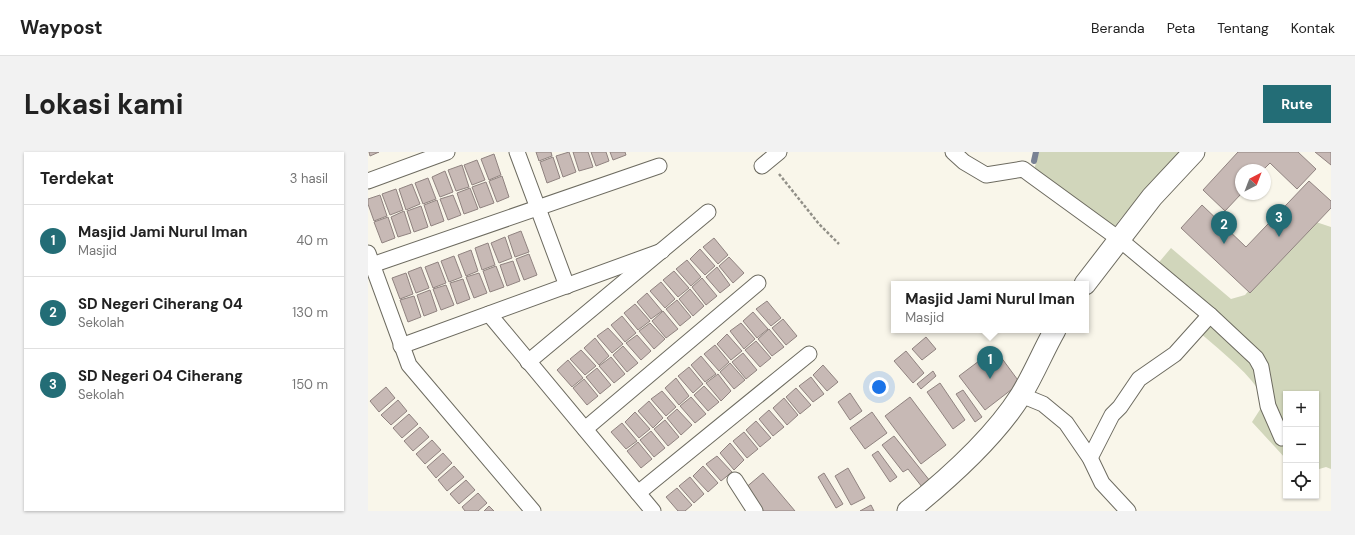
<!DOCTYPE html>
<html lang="id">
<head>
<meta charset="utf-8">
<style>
  :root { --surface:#fff; --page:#f2f2f2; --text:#222; --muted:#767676; --line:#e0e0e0; --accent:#236d76 }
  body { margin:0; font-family:"DM Sans",sans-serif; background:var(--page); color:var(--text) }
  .controls { position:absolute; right:12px; bottom:12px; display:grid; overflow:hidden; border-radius:0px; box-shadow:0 1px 3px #0004 }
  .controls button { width:36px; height:36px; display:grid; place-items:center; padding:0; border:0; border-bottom:1px solid var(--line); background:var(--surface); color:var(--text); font:20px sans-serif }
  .compass { position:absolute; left:867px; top:12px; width:36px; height:36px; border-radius:50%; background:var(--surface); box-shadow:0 1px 3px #0004; rotate:42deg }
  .you { position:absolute; left:511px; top:235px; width:14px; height:14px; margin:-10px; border:3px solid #fff; border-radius:50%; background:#1a73e8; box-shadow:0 0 0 6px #1a73e833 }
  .badge { display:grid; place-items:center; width:26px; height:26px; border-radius:50%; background:var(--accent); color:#fff; font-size:13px; font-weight:700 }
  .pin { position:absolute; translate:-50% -33px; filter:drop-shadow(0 1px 2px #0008) }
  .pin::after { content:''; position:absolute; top:21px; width:14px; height:12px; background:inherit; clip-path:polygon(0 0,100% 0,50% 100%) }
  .popup { position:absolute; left:523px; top:129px; width:198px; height:52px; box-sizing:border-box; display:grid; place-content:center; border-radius:0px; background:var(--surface); filter:drop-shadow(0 1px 3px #0005); font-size:13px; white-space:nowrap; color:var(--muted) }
  .popup b { font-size:15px; color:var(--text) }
  .popup::after { content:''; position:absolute; left:50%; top:100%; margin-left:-8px; border:8px solid transparent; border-top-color:var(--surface) }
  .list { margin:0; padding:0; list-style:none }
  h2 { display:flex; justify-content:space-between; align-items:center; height:52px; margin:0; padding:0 16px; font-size:17px }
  h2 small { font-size:13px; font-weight:400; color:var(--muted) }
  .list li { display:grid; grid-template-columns:26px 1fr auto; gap:12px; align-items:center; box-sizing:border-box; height:72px; padding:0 16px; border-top:1px solid var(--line) }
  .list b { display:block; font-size:15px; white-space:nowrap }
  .list p { margin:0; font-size:13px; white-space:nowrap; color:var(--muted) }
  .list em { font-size:13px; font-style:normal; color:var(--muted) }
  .icon { flex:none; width:22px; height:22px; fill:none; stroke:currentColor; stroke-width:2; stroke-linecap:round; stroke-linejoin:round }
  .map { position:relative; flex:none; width:963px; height:359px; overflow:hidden; border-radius:0px }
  header { display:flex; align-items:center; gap:24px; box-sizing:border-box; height:56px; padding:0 20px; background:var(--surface); border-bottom:1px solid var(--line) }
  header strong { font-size:19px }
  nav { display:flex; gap:22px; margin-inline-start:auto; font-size:14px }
  .intro { display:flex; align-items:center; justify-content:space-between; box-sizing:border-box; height:96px; padding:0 24px }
  h1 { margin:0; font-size:28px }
  .button { padding:10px 18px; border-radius:0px; background:var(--accent); color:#fff; font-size:14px; font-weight:700 }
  main { display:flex; gap:24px; padding:0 24px }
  aside { flex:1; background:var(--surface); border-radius:0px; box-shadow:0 1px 3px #0004 }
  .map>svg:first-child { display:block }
  .green { fill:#d1d6bb }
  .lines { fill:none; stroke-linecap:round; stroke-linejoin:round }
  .stream { stroke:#798294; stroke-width:6 }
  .building { fill:#c7b9b5; stroke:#908380 }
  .street-casing { stroke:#6d6b60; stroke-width:17 }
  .secondary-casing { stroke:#6d6b60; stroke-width:23 }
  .path { stroke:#929088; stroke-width:2.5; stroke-dasharray:3 2; stroke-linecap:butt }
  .street { stroke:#fff; stroke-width:15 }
  .secondary { stroke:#fff; stroke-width:21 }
</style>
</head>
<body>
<header>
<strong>Waypost</strong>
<nav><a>Beranda</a><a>Peta</a><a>Tentang</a><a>Kontak</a></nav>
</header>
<div class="intro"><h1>Lokasi kami</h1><a class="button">Rute</a></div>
<main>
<aside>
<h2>Terdekat<small>3 hasil</small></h2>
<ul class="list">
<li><span class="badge">1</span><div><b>Masjid Jami Nurul Iman</b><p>Masjid</p></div><em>40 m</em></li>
<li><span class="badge">2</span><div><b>SD Negeri Ciherang 04</b><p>Sekolah</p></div><em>130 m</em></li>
<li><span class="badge">3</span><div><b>SD Negeri 04 Ciherang</b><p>Sekolah</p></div><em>150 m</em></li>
</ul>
</aside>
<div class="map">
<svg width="963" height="359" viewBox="0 0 963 359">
  <rect width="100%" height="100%" fill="#f9f6ea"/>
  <!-- green -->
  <g class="green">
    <path d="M671,0H820C792,25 766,48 744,78L666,18Z"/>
    <path d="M942,68L963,75V317L958,315L948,318V242H918V307L884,270L893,256C893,249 892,242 889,236C878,218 841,189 824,174L833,165L782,121L803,96L863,147L877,143Z"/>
  </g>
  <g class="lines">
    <!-- stream -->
    <polyline class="stream" points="666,9 668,0"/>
  </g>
  <!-- building -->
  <g class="building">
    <polygon points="1,0 11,0 2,4"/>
    <polygon points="168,0 183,0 184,4 171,9"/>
    <polygon points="201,0 208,20 195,25 188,4"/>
    <polygon points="205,0 220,0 225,15 211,19"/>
    <polygon points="223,0 238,0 241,9 228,14"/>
    <polygon points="242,0 257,0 258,3 245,8"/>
    <polygon points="870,0 930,0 948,17 929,37 902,11 895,18 873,18 873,42 857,59 835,38"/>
    <polygon points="947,0 963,0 963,13"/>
    <polygon points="126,2 133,23 121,28 113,7"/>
    <polygon points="185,5 192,26 179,31 172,10"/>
    <polygon points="109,8 117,28 104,33 96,13"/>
    <polygon points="94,13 101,35 88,39 80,18"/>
    <polygon points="77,19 85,40 72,45 64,25"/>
    <polygon points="134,24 141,45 129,50 121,29"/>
    <polygon points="60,26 68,47 55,52 47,31"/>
    <polygon points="941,29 963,49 963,56 882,141 813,76 834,53 878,95"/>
    <polygon points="118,30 126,51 112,56 104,35"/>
    <polygon points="44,32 52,52 38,58 31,37"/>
    <polygon points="102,36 110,57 96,62 89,41"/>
    <polygon points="28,37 35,58 22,63 14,42"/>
    <polygon points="12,43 19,64 6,69 0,52 0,47"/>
    <polygon points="85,43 93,63 80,68 72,47"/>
    <polygon points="69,48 76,69 63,74 56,53"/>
    <polygon points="53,54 60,75 46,80 39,59"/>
    <polygon points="36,59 43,81 30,85 23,65"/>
    <polygon points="20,65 27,86 14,91 6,70"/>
    <polygon points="153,79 161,100 147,105 140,84"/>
    <polygon points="137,85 144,106 131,111 123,91"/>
    <polygon points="346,86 360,103 350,112 335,95"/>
    <polygon points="120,91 127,113 114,118 107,96"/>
    <polygon points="332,97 347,114 337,123 322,107"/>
    <polygon points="103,98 110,119 98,124 90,103"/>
    <polygon points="161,102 169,123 156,128 148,107"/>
    <polygon points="86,104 94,125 81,130 73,109"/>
    <polygon points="361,105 376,121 365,131 351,114"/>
    <polygon points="319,108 333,125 323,134 308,117"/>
    <polygon points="145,109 152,129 139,134 132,113"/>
    <polygon points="70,110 78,131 65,136 57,115"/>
    <polygon points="128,114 136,135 122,140 115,119"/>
    <polygon points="53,115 61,136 48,141 40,120"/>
    <polygon points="349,115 362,133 352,141 338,125"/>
    <polygon points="306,119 321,136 310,145 295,128"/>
    <polygon points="38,121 45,142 32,147 24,126"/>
    <polygon points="111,121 119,141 106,146 98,125"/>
    <polygon points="334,126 349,144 338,153 324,135"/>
    <polygon points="95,127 102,147 89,152 82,131"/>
    <polygon points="293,130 307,147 297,156 282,139"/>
    <polygon points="78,133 86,153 73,158 65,137"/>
    <polygon points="322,137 336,154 325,164 311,147"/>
    <polygon points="62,138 69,159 56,164 49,143"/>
    <polygon points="279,141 294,159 283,167 269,150"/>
    <polygon points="46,144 53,165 40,170 32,148"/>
    <polygon points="309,148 323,165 312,174 298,157"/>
    <polygon points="399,149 413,166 403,174 388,157"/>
    <polygon points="267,152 282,169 270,178 256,161"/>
    <polygon points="295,159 310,177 298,186 284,169"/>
    <polygon points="385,160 400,177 389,186 375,169"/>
    <polygon points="254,164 268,181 257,190 243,173"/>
    <polygon points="415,167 429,184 418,193 404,176"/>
    <polygon points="282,171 297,187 286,197 271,179"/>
    <polygon points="373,171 387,187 376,197 362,179"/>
    <polygon points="240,176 255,192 244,201 229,184"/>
    <polygon points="401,177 416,195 404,204 390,187"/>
    <polygon points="359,182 374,199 363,208 349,192"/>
    <polygon points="269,183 283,199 273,208 258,191"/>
    <polygon points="558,185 568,197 554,208 544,197"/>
    <polygon points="227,186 241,204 231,213 216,196"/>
    <polygon points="388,189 403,206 392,215 377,198"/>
    <polygon points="347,193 361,210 351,219 336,202"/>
    <polygon points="255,194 270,211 259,220 245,203"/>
    <polygon points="627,197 652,231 617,258 591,224"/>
    <polygon points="213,198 228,214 217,223 202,207"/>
    <polygon points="538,199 556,221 545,231 526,209"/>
    <polygon points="375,201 389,218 378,227 364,210"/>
    <polygon points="333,204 348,222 337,230 323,213"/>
    <polygon points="243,205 257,222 246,231 231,214"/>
    <polygon points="200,208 215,226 204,235 189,218"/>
    <polygon points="362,211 377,228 366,237 352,220"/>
    <polygon points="455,213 470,230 459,239 445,223"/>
    <polygon points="321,215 335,232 325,241 310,224"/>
    <polygon points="229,216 243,233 232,242 218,225"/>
    <polygon points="565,219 568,224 553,237 549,232"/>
    <polygon points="350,222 363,239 353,249 338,231"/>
    <polygon points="443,225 456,242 445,250 431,234"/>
    <polygon points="308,226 321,244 311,253 297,236"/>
    <polygon points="216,227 230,244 219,253 205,236"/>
    <polygon points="572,231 597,268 585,277 559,240"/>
    <polygon points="336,234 351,250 340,259 326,243"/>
    <polygon points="18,235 27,246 11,260 2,249"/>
    <polygon points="428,236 443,253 432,262 418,245"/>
    <polygon points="595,238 614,265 607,270 588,242"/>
    <polygon points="294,239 308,255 298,264 283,247"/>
    <polygon points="482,241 494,259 482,268 470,250"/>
    <polygon points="323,245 338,262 327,271 312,254"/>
    <polygon points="542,245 578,293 553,312 517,264"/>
    <polygon points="416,246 430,263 419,273 405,256"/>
    <polygon points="30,248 39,259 23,273 13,263"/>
    <polygon points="281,249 295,266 285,276 270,259"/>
    <polygon points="309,257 324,273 313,283 299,266"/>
    <polygon points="401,258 416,275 405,284 391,267"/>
    <polygon points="267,260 282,277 271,286 257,270"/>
    <polygon points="504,260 519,281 497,297 482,276"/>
    <polygon points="41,262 50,272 34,286 25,276"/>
    <polygon points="297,268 311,285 300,294 286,277"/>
    <polygon points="388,269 403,286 392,295 378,278"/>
    <polygon points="254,271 269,289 258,297 243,280"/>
    <polygon points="52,275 61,285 45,299 36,289"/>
    <polygon points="283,279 297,296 286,305 272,288"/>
    <polygon points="376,280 390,297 379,306 365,289"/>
    <polygon points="526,284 562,329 554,335 540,317 535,320 514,293"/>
    <polygon points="64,288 73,298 57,312 48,302"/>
    <polygon points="270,290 284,307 273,316 259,299"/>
    <polygon points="362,291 376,308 366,318 352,301"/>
    <polygon points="510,299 529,325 522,330 504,303"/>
    <polygon points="75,301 84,311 68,326 59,315"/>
    <polygon points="349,304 364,320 353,329 338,312"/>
    <polygon points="86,314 96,325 79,339 70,328"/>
    <polygon points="335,314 350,331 340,340 325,324"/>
    <polygon points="480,316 497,346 483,353 467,324"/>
    <polygon points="395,321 427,359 394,359 376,337"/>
    <polygon points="456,321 475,352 468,356 450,325"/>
    <polygon points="322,325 336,342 326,351 311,334"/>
    <polygon points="98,328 107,338 91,352 82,342"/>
    <polygon points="309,336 324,353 317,359 310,359 298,345"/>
    <polygon points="110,341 119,351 110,359 97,359 94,355"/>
    <polygon points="503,353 506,359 492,359"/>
    <polygon points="121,354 126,359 116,359"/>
  </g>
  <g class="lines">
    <defs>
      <g id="street">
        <polyline points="149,0 199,134"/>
        <polyline points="585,0 596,10 618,23 655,17 663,23 751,87 842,163 888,206 893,215 900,254 914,286"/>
        <polyline points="394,14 411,0"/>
        <polyline points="0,29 79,0"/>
        <polyline points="0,101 41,213 165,359"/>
        <polyline points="4,113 291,14"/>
        <polyline points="121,162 285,359"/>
        <polyline points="33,194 294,99"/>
        <polyline points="160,210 340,60"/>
        <polyline points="653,243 675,252 698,271 722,306 734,331 760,359"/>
        <polyline points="217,277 390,131"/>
        <polyline points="722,306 744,263 752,255 771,227 807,202 842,163"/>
        <polyline points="367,328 387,359"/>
        <polyline points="270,341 441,202"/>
      </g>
      <g id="secondary">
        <polyline points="717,132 784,45 826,0"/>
        <path d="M540,359C580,327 626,286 653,243C666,222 675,199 687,178"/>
      </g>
    </defs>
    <!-- street casing -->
    <use href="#street" class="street-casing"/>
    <!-- secondary casing -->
    <use href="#secondary" class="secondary-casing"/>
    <!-- path -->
    <polyline class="path" points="411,22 451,72 471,92"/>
    <!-- street -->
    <use href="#street" class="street"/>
    <!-- secondary -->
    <use href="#secondary" class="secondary"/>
  </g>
</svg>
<div class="controls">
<button>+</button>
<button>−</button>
<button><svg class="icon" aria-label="locate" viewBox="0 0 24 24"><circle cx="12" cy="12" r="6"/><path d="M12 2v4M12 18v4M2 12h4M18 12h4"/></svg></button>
</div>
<svg class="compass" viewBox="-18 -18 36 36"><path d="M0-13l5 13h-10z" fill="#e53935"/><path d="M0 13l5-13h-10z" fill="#767676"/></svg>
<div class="you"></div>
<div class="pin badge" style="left:622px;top:227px">1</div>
<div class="popup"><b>Masjid Jami Nurul Iman</b>Masjid</div>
<div class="pin badge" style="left:856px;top:92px">2</div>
<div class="pin badge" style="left:911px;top:85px">3</div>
</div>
</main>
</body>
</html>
